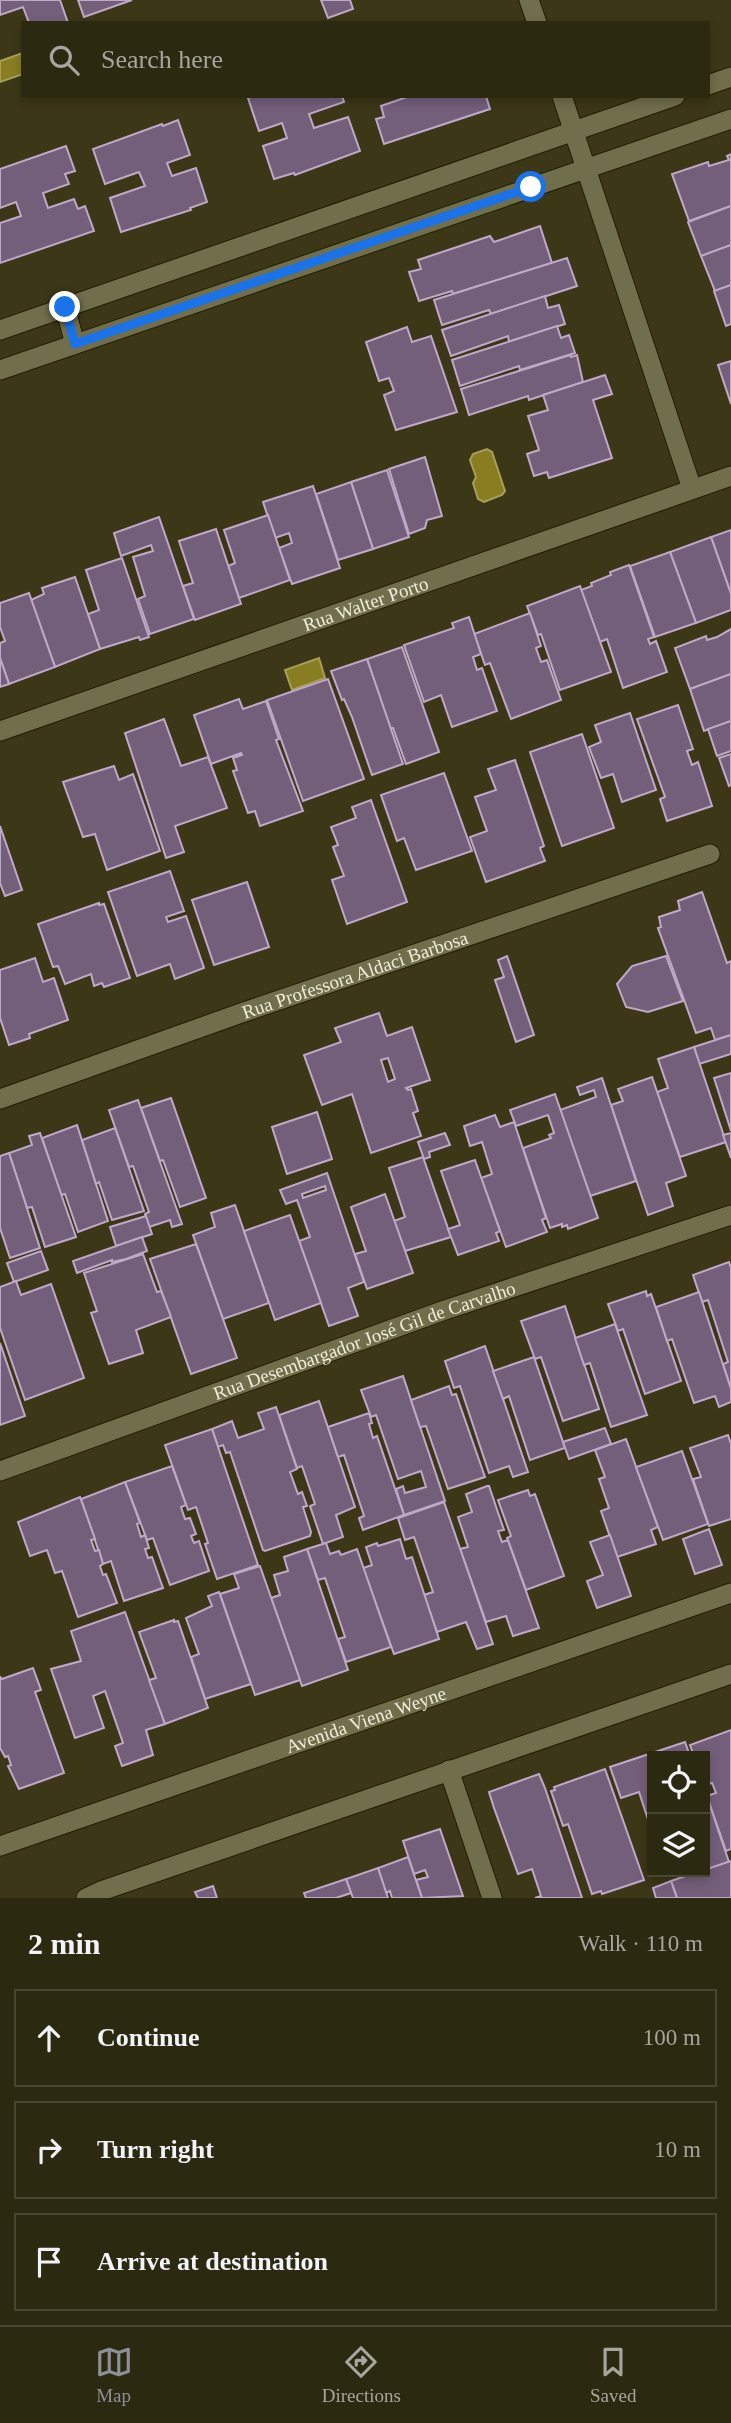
<!DOCTYPE html>
<html lang="en">
<head>
<meta charset="utf-8">
<style>
  :root { --surface:#2c2911; --page:#34311a; --text:#f1f3f6; --muted:#a6a69f; --line:#484531; --accent:#8c9099 }
  body { margin:0; font-family:"Times New Roman",serif; background:var(--page); color:var(--text) }
  .controls { position:absolute; right:21px; bottom:21px; display:grid; overflow:hidden; border-radius:0px; box-shadow:0 4px 10px #0003 }
  .controls button { width:63px; height:63px; display:grid; place-items:center; padding:0; border:0; border-bottom:2px solid var(--line); background:var(--surface); color:var(--text); font:35px sans-serif }
  .stop { position:absolute; width:21px; height:21px; margin:-16px; border:5px solid #1a73e8; border-radius:50%; background:#fff }
  .stop.end { background:#1a73e8; border-color:#fff; box-shadow:0 2px 7px #0008 }
  .list { margin:0; padding:0; list-style:none }
  h2 { display:flex; justify-content:space-between; align-items:center; height:91px; margin:0; padding:0 28px; font-size:30px }
  h2 small { font-size:23px; font-weight:400; color:var(--muted) }
  .list li { display:grid; grid-template-columns:46px 1fr auto; gap:21px; align-items:center; box-sizing:border-box; height:98px; margin:0 14px 14px; padding:0 14px; border:2px solid var(--line); border-radius:0px }
  .list b { display:block; font-size:26px; white-space:nowrap }
  .list em { font-size:23px; font-style:normal; color:var(--muted) }
  .icon { flex:none; width:38px; height:38px; fill:none; stroke:currentColor; stroke-width:2; stroke-linecap:round; stroke-linejoin:round }
  .map { position:relative; flex:none; width:731px; height:1898px; overflow:hidden }
  .search { position:absolute; background:var(--surface); box-shadow:0 4px 10px #0003; left:21px; right:21px; top:21px; height:77px; display:flex; align-items:center; gap:18px; box-sizing:border-box; padding:0 24px; border-radius:0px; color:var(--muted); font-size:26px }
  .sheet { height:427px; background:var(--surface) }
  nav { display:flex; justify-content:space-around; align-items:center; box-sizing:border-box; height:98px; border-top:2px solid var(--line); background:var(--surface); font-size:19px; color:var(--muted) }
  nav a { display:grid; justify-items:center; gap:4px }
  nav .on { color:var(--accent) }
  .map>svg:first-child { display:block }
  .water { fill:#887e21; stroke:#a79f58; stroke-width:2 }
  .building { fill:#745f7b; stroke:#c0a9c8; stroke-width:2; fill-rule:evenodd }
  .lines { fill:none; stroke-linecap:round; stroke-linejoin:round }
  .minor-casing { stroke:#221e00; stroke-width:21 }
  .tertiary-casing { stroke:#221e00; stroke-width:21 }
  .secondary-casing { stroke:#221e00; stroke-width:21 }
  .minor { stroke:#716e4c; stroke-width:19 }
  .tertiary { stroke:#716e4c; stroke-width:19 }
  .secondary { stroke:#716e4c; stroke-width:19 }
  .route { stroke:#1a73e8; stroke-width:9 }
  .labels { text-anchor:middle; stroke-width:5; stroke-linejoin:round; paint-order:stroke }
  .street-label { font-size:19px; fill:#eeedda; stroke:#3b3717 }
</style>
</head>
<body>
<div class="map">
<svg width="731" height="1898" viewBox="0 0 731 1898">
  <rect width="100%" height="100%" fill="#3b3717"/>
  <!-- water -->
  <g class="water">
    <polygon points="23,53 23,74 0,82 0,61"/>
    <polygon points="487,449 492,452 505,491 502,495 484,502 478,499 473,483 476,477 470,460 473,454"/>
    <polygon points="319,658 325,678 292,690 285,670"/>
  </g>
  <!-- building -->
  <g class="building">
    <polygon points="0,0 60,0 68,23 29,23 23,7 0,15"/>
    <polygon points="78,0 132,0 84,17"/>
    <polygon points="321,0 350,0 353,9 328,18"/>
    <polygon points="253,96 342,96 344,102 309,114 314,128 348,117 360,151 295,175 294,173 274,179 263,146 287,138 282,123 259,131 248,98"/>
    <polygon points="410,96 486,96 490,109 384,144 376,119 384,117 381,106"/>
    <polygon points="178,120 190,155 167,163 172,176 196,168 207,202 190,208 191,210 121,232 110,198 145,186 139,172 105,184 93,149 162,124 163,126"/>
    <polygon points="66,146 75,171 65,174 69,184 43,193 48,208 74,199 78,209 85,206 94,231 0,263 0,223 21,216 16,202 0,208 0,169"/>
    <polygon points="731,154 731,206 689,221 672,174 708,162 709,166 729,160 727,156"/>
    <polygon points="731,206 731,245 701,256 688,222"/>
    <polygon points="540,226 552,263 453,294 452,291 419,301 409,272 421,269 418,260 490,236 494,242"/>
    <polygon points="731,245 731,285 715,291 701,256"/>
    <polygon points="567,258 577,286 491,314 489,310 442,325 434,300"/>
    <polygon points="731,285 731,324 726,326 714,291"/>
    <polygon points="545,296 548,308 559,305 565,324 509,342 508,336 451,356 442,330"/>
    <polygon points="557,326 561,338 569,335 575,353 520,370 519,366 460,386 452,360"/>
    <polygon points="407,327 412,342 431,336 457,412 396,430 384,395 394,391 389,378 379,381 366,342"/>
    <polygon points="570,355 571,357 577,355 583,382 529,400 528,396 469,415 461,389"/>
    <polygon points="731,361 731,404 718,365"/>
    <polygon points="605,375 612,394 593,400 612,458 549,478 547,472 534,476 527,454 539,450 528,416 548,410 543,395"/>
    <polygon points="425,457 442,516 427,520 425,528 409,534 389,469"/>
    <polygon points="387,470 409,537 373,549 351,482"/>
    <polygon points="351,482 373,549 338,560 316,494"/>
    <polygon points="313,486 340,568 292,584 279,548 292,543 289,533 275,538 263,502"/>
    <polygon points="268,515 290,580 239,598 228,566 235,563 224,530"/>
    <polygon points="159,517 194,619 150,634 138,599 145,596 133,557 153,551 151,545 121,556 114,533"/>
    <polygon points="216,529 241,604 195,620 183,586 193,583 179,541"/>
    <polygon points="731,530 731,594 711,537"/>
    <polygon points="711,537 731,594 731,610 696,623 670,552"/>
    <polygon points="670,552 696,623 655,637 630,566"/>
    <polygon points="122,558 149,637 140,640 139,637 100,649 88,614 99,610 86,570"/>
    <polygon points="629,565 654,637 648,639 650,644 656,641 667,672 623,688 608,642 607,639 600,642 581,590 592,586 591,583 611,575 610,572"/>
    <polygon points="75,577 100,649 55,667 31,600 44,594 42,588"/>
    <polygon points="580,586 611,672 560,690 541,634 538,635 527,606"/>
    <polygon points="29,593 55,667 9,684 0,658 0,643 5,641 0,627 0,603"/>
    <polygon points="530,613 541,646 536,648 541,662 547,660 561,700 511,719 490,663 485,665 474,634"/>
    <polygon points="469,617 481,654 473,657 477,670 482,668 497,711 452,727 441,695 424,702 404,645 454,628 452,623"/>
    <polygon points="731,629 731,674 690,689 675,648 706,636 707,640 717,637"/>
    <polygon points="402,647 439,752 406,764 393,728 390,728 367,659"/>
    <polygon points="0,658 9,684 0,687"/>
    <polygon points="367,659 403,764 372,775 352,717 344,699 342,700 331,671"/>
    <polygon points="731,674 731,721 704,731 690,689"/>
    <polygon points="328,679 364,779 303,801 267,700"/>
    <polygon points="239,699 243,709 266,701 279,739 276,740 303,811 260,826 255,811 248,813 233,771 237,770 233,758 242,755 241,753 211,764 194,715"/>
    <polygon points="678,705 693,749 687,751 692,765 698,762 712,806 667,821 660,799 665,797 637,719"/>
    <polygon points="630,713 656,790 622,802 613,774 601,778 589,747 601,742 595,725"/>
    <polygon points="164,719 181,766 208,757 227,808 175,826 184,852 166,858 125,733"/>
    <polygon points="731,721 731,751 717,756 708,729"/>
    <polygon points="582,734 614,828 562,846 530,752"/>
    <polygon points="731,754 731,785 729,786 719,758"/>
    <polygon points="515,760 544,846 540,848 545,861 486,882 470,837 487,831 475,797 496,790 488,769"/>
    <polygon points="114,766 119,780 133,774 160,851 107,870 95,834 83,837 63,782"/>
    <polygon points="444,773 472,851 416,870 404,838 397,841 381,795"/>
    <polygon points="371,800 407,902 347,924 332,880 344,876 333,847 338,845 331,827 356,818 352,807"/>
    <polygon points="0,826 22,890 5,896 0,883"/>
    <polygon points="170,871 184,911 166,917 168,922 186,916 204,968 175,979 170,964 137,976 108,892"/>
    <polygon points="247,882 269,947 214,965 192,900"/>
    <polygon points="702,892 727,963 731,961 731,1035 715,1040 711,1028 696,1033 658,928 661,927 659,917 680,910 678,901"/>
    <polygon points="99,903 99,905 104,904 130,978 104,987 102,983 94,986 91,974 65,984 58,966 53,967 38,924"/>
    <polygon points="507,956 534,1035 516,1042 495,980 504,977 498,960"/>
    <polygon points="666,956 683,1001 648,1012 626,1007 617,984 632,966"/>
    <polygon points="35,958 43,982 54,978 68,1020 29,1034 30,1038 9,1045 0,1018 0,970"/>
    <path d="M379,1013L387,1036L412,1027L430,1080L406,1088L408,1090L411,1089L418,1111L413,1113L421,1136L371,1153L352,1094L322,1105L304,1055L341,1042L335,1028ZM388,1058L395,1079L388,1082L381,1060Z"/>
    <polygon points="731,1035 731,1054 699,1064 694,1047"/>
    <polygon points="694,1047 726,1142 680,1157 657,1092 668,1088 658,1059"/>
    <polygon points="731,1073 731,1131 714,1078"/>
    <polygon points="652,1077 686,1176 666,1183 673,1206 648,1215 611,1105 623,1101 618,1089"/>
    <polygon points="602,1078 636,1181 590,1196 560,1110 596,1097 594,1090 580,1095 577,1087"/>
    <polygon points="555,1094 598,1218 568,1229 567,1225 562,1227 562,1224 550,1228 523,1148 551,1138 549,1135 554,1133 548,1115 516,1126 510,1110"/>
    <polygon points="171,1098 206,1198 180,1207 163,1160 160,1161 141,1108"/>
    <polygon points="138,1100 182,1224 172,1227 170,1220 149,1227 145,1214 149,1212 133,1166 129,1167 109,1110"/>
    <polygon points="317,1112 332,1159 287,1174 272,1127"/>
    <polygon points="495,1115 500,1127 514,1122 546,1218 542,1220 547,1232 506,1247 481,1178 492,1174 482,1142 470,1146 464,1126"/>
    <polygon points="77,1125 108,1221 78,1232 65,1194 61,1195 42,1138"/>
    <polygon points="115,1128 144,1211 112,1220 99,1182 96,1184 82,1140"/>
    <polygon points="40,1133 76,1237 45,1247 32,1207 27,1208 9,1153 32,1145 29,1136"/>
    <polygon points="445,1133 450,1145 429,1152 430,1157 424,1159 418,1142"/>
    <polygon points="731,1133 731,1158 723,1135"/>
    <polygon points="9,1153 40,1248 10,1258 0,1228 0,1156"/>
    <polygon points="423,1157 451,1237 405,1251 394,1221 405,1217 389,1168"/>
    <polygon points="475,1160 500,1231 496,1233 499,1241 458,1255 448,1229 460,1225 441,1171"/>
    <path d="M327,1173L364,1282L348,1288L358,1316L329,1326L299,1241L310,1237L297,1200L286,1204L280,1190ZM325,1186L326,1190L303,1198L302,1194Z"/>
    <polygon points="385,1194 413,1273 367,1289 355,1254 366,1251 351,1207"/>
    <polygon points="235,1205 269,1303 223,1319 193,1235 215,1227 211,1213"/>
    <polygon points="290,1215 321,1303 275,1320 244,1231"/>
    <polygon points="146,1216 152,1234 116,1246 110,1227"/>
    <polygon points="142,1237 147,1251 126,1259 112,1262 112,1260 77,1273 73,1261"/>
    <polygon points="196,1244 237,1358 191,1374 150,1259"/>
    <polygon points="41,1251 48,1270 14,1282 7,1263"/>
    <polygon points="143,1254 157,1292 161,1291 171,1317 136,1330 143,1353 109,1364 91,1313 97,1311 84,1273"/>
    <polygon points="729,1262 731,1268 731,1389 723,1364 728,1362 708,1300 702,1302 693,1275"/>
    <polygon points="16,1281 21,1295 51,1284 84,1378 25,1400 0,1328 0,1287"/>
    <polygon points="646,1291 647,1296 651,1294 681,1381 645,1394 623,1329 618,1331 608,1304"/>
    <polygon points="699,1292 731,1389 731,1402 719,1407 715,1396 694,1403 672,1339 667,1341 656,1307"/>
    <polygon points="565,1306 599,1409 563,1421 541,1357 535,1359 521,1321"/>
    <polygon points="615,1324 647,1415 611,1427 590,1363 584,1365 575,1338"/>
    <polygon points="0,1343 25,1416 0,1425"/>
    <polygon points="485,1346 528,1472 513,1477 509,1466 489,1473 460,1386 454,1388 445,1361"/>
    <polygon points="534,1357 565,1448 530,1460 509,1396 503,1399 493,1371"/>
    <polygon points="403,1376 445,1501 404,1515 396,1489 403,1486 405,1493 426,1487 421,1471 398,1479 376,1415 371,1417 361,1390"/>
    <polygon points="449,1386 452,1395 456,1394 485,1477 448,1489 426,1426 420,1427 411,1400"/>
    <polygon points="319,1401 355,1507 336,1515 343,1537 323,1544 310,1506 315,1504 302,1466 297,1468 279,1415"/>
    <polygon points="276,1407 297,1469 290,1472 298,1494 302,1492 307,1506 303,1507 311,1532 310,1536 265,1551 263,1550 230,1452 226,1453 223,1445 218,1447 212,1429 232,1421 238,1438 264,1429 258,1413"/>
    <polygon points="369,1413 372,1423 369,1424 373,1438 377,1436 404,1515 363,1530 359,1518 364,1516 344,1455 338,1457 328,1427"/>
    <polygon points="605,1428 611,1444 569,1459 563,1442"/>
    <polygon points="212,1429 258,1565 217,1579 205,1544 208,1543 196,1507 188,1510 165,1445"/>
    <polygon points="728,1435 731,1444 731,1519 709,1526 693,1479 701,1477 690,1448"/>
    <polygon points="626,1439 658,1527 651,1530 656,1544 617,1557 601,1511 609,1508 599,1479 605,1477 595,1450"/>
    <polygon points="682,1451 708,1524 663,1540 636,1467"/>
    <polygon points="172,1466 186,1505 181,1507 185,1519 190,1518 196,1534 191,1536 194,1543 199,1541 209,1571 170,1585 153,1538 147,1540 125,1482"/>
    <polygon points="125,1482 140,1523 137,1524 141,1537 145,1535 149,1548 145,1549 148,1558 152,1557 163,1588 124,1601 111,1561 103,1564 81,1499"/>
    <polygon points="487,1486 489,1486 504,1530 498,1531 502,1542 508,1540 539,1628 513,1636 506,1616 486,1622 460,1549 468,1547 458,1517 472,1512 466,1494"/>
    <polygon points="528,1490 530,1496 535,1494 564,1576 526,1590 508,1540 507,1538 511,1536 498,1500"/>
    <polygon points="80,1497 95,1539 91,1540 95,1551 99,1550 103,1564 100,1566 103,1575 106,1574 117,1603 78,1617 62,1571 55,1573 47,1550 30,1556 18,1522"/>
    <polygon points="444,1502 493,1644 477,1649 466,1622 437,1632 424,1595 433,1592 414,1537 405,1540 398,1518"/>
    <polygon points="709,1529 722,1565 695,1574 683,1539"/>
    <polygon points="610,1535 631,1596 597,1608 587,1581 603,1575 590,1542"/>
    <polygon points="400,1539 406,1559 412,1557 439,1639 394,1654 363,1568 372,1565 366,1547 377,1543 378,1546"/>
    <polygon points="326,1543 330,1554 339,1551 341,1555 357,1549 391,1647 346,1662 338,1639 345,1637 325,1578 318,1580 307,1549"/>
    <polygon points="307,1549 348,1670 302,1686 271,1598 280,1595 274,1575 288,1571 284,1557"/>
    <polygon points="260,1566 300,1680 255,1695 220,1594 239,1588 234,1574"/>
    <polygon points="219,1592 251,1684 205,1699 191,1657 199,1654 186,1618 212,1606 208,1596"/>
    <polygon points="125,1612 165,1724 146,1730 153,1755 122,1766 115,1746 123,1743 105,1691 93,1696 104,1728 75,1738 51,1669 81,1661 71,1631"/>
    <polygon points="174,1620 174,1622 178,1621 208,1708 165,1724 149,1680 156,1678 139,1632"/>
    <polygon points="33,1668 41,1690 35,1692 64,1773 19,1789 8,1766 11,1765 8,1756 5,1757 0,1748 0,1677 2,1679"/>
    <polygon points="731,1730 731,1849 726,1851 707,1796 716,1793 712,1783 705,1785 705,1756 694,1756 690,1745"/>
    <polygon points="685,1742 690,1756 652,1756 652,1832 639,1792 621,1798 610,1767"/>
    <polygon points="605,1769 644,1880 602,1894 601,1891 592,1894 568,1824 563,1826 551,1791 555,1790 554,1787"/>
    <polygon points="539,1774 545,1788 582,1898 535,1898 541,1896 532,1869 518,1874 494,1808 489,1792"/>
    <polygon points="705,1791 729,1862 705,1870"/>
    <polygon points="440,1829 463,1896 422,1898 416,1880 428,1877 425,1870 414,1874 403,1841"/>
    <polygon points="408,1857 422,1898 392,1898 390,1891 386,1893 378,1868"/>
    <polygon points="731,1861 731,1898 677,1898 671,1881"/>
    <polygon points="378,1868 388,1898 353,1898 346,1879"/>
    <polygon points="346,1879 351,1893 336,1898 306,1898 304,1893"/>
    <polygon points="671,1881 677,1898 656,1898 653,1888"/>
    <polygon points="213,1886 217,1898 198,1898 195,1892"/>
  </g>
  <g class="lines">
    <defs>
      <g id="minor">
        <polyline points="529,0 537,23"/>
        <polyline points="562,96 692,489"/>
        <path id="s1" d="M0,731L731,476"/>
        <path id="s2" d="M0,1099L244,1012L710,854"/>
        <path id="s3" d="M0,1471L442,1311L731,1215"/>
        <polyline points="449,1770 492,1898"/>
      </g>
      <g id="tertiary">
        <path id="s4" d="M0,1846L731,1593"/>
        <polyline points="86,1898 101,1891 731,1674"/>
      </g>
      <g id="secondary">
        <polyline points="708,85 731,77"/>
        <polyline points="65,307 75,344"/>
        <polyline points="0,330 675,96"/>
        <polyline points="0,370 731,119"/>
      </g>
    </defs>
    <!-- minor casing -->
    <use href="#minor" class="minor-casing"/>
    <!-- tertiary casing -->
    <use href="#tertiary" class="tertiary-casing"/>
    <!-- secondary casing -->
    <use href="#secondary" class="secondary-casing"/>
    <!-- minor -->
    <use href="#minor" class="minor"/>
    <!-- tertiary -->
    <use href="#tertiary" class="tertiary"/>
    <!-- secondary -->
    <use href="#secondary" class="secondary"/>
  </g>
  <g class="lines">
    <!-- route -->
    <polyline class="route" points="65,307 75,344 531,187"/>
  </g>
  <g class="labels">
    <!-- street labels -->
    <g class="street-label">
      <text dy="7" stroke="none"><textPath href="#s1" startOffset="387">Rua Walter Porto</textPath></text>
      <text dy="7" stroke="none"><textPath href="#s2" startOffset="376">Rua Professora Aldaci Barbosa</textPath></text>
      <text dy="7" stroke="none"><textPath href="#s3" startOffset="387">Rua Desembargador José Gil de Carvalho</textPath></text>
      <text dy="7" stroke="none"><textPath href="#s4" startOffset="387">Avenida Viena Weyne</textPath></text>
    </g>
  </g>
</svg>
<div class="controls">
<button><svg class="icon" aria-label="locate" viewBox="0 0 24 24"><circle cx="12" cy="12" r="6"/><path d="M12 2v4M12 18v4M2 12h4M18 12h4"/></svg></button>
<button><svg class="icon" aria-label="layers" viewBox="0 0 24 24"><path d="M12 4l9 5-9 5-9-5zM3 14l9 5 9-5"/></svg></button>
</div>
<div class="stop" style="left:531px;top:187px"></div>
<div class="stop end" style="left:65px;top:307px"></div>
<div class="search"><svg class="icon" aria-label="search" viewBox="0 0 24 24"><circle cx="10" cy="10" r="6"/><path d="M15 15l6 6"/></svg>Search here</div>
</div>
<section class="sheet">
<h2>2 min<small>Walk · 110 m</small></h2>
<ul class="list">
<li><svg class="icon" aria-label="ahead" viewBox="0 0 24 24"><path d="M12 20V5M6 11l6-6 6 6"/></svg><div><b>Continue</b></div><em>100 m</em></li>
<li><svg class="icon" aria-label="right" viewBox="0 0 24 24"><path d="M7 20v-9h11M14 6l5 5-5 5"/></svg><div><b>Turn right</b></div><em>10 m</em></li>
<li><svg class="icon" aria-label="arrive" viewBox="0 0 24 24"><path d="M6 21V4h12l-3 4 3 4H6"/></svg><div><b>Arrive at destination</b></div></li>
</ul>
</section>
<nav>
<a class="on"><svg class="icon" aria-label="map" viewBox="0 0 24 24"><path d="M3 6l6-2 6 2 6-2v14l-6 2-6-2-6 2zM9 4v14M15 6v14"/></svg>Map</a>
<a><svg class="icon" aria-label="directions" viewBox="0 0 24 24"><path d="M12 3l9 9-9 9-9-9zM9 14v-3h6M13 9l2 2-2 2"/></svg>Directions</a>
<a><svg class="icon" aria-label="saved" viewBox="0 0 24 24"><path d="M7 4h10v16l-5-4-5 4z"/></svg>Saved</a>
</nav>
</body>
</html>
